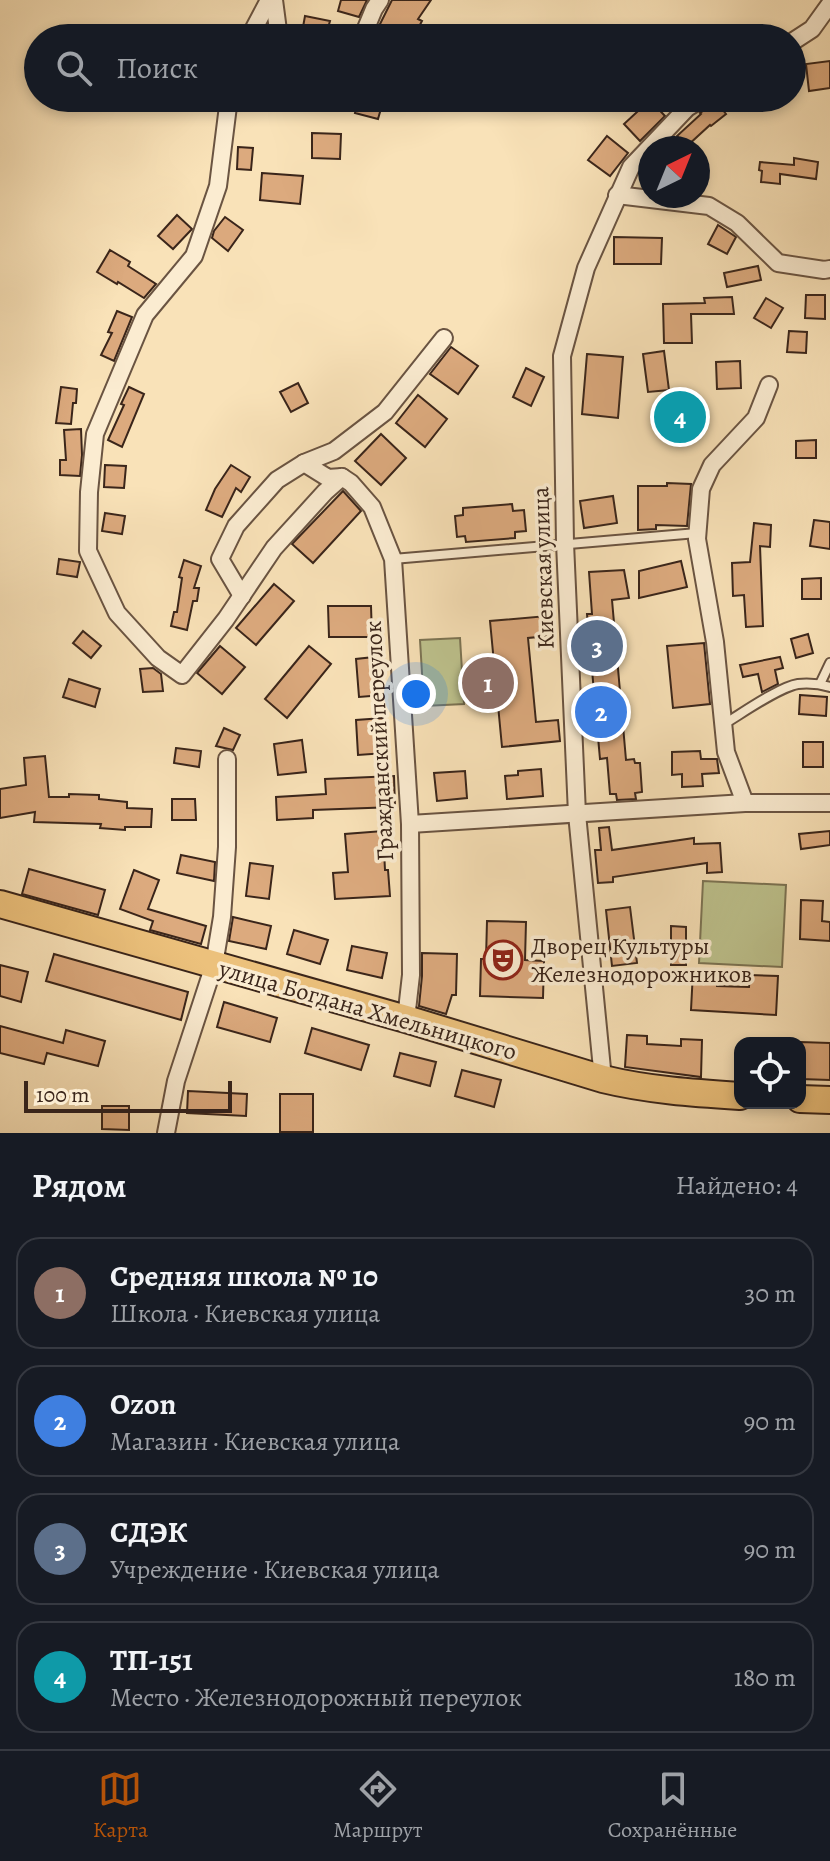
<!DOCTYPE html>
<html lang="ru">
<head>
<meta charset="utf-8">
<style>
  :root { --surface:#171b24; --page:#20242c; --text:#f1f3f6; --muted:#9ea1a6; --line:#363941; --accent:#b45309 }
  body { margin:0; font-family:Alegreya,serif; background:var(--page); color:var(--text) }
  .controls { position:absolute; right:24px; bottom:24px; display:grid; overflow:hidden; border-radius:16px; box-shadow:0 4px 12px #0003 }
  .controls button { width:72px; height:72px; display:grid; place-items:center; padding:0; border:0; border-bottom:2px solid var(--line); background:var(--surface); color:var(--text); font:40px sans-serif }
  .compass { position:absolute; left:638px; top:136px; width:72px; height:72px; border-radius:50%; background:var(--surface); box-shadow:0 4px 12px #0003; rotate:43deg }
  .scale { position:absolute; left:24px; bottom:20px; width:208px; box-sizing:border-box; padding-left:8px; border:4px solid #3a251a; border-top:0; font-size:22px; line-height:28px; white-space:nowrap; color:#3a251a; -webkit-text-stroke:6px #fbecd1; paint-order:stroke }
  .you { position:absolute; left:416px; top:694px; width:28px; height:28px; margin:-20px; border:6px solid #fff; border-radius:50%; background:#1a73e8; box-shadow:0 0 0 12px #1a73e833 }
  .badge { display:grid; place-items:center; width:52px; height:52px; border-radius:50%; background:var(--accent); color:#fff; font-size:26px; font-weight:700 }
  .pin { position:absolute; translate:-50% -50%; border:4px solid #fff; box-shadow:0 2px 8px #0006 }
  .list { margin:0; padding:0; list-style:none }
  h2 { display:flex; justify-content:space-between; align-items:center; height:104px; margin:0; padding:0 32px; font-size:34px }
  h2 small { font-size:26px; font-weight:400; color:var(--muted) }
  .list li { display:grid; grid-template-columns:52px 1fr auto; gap:24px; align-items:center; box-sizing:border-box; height:112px; margin:0 16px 16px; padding:0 16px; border:2px solid var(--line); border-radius:24px }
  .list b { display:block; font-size:30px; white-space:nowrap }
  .list p { margin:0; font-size:26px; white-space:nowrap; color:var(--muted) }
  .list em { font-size:26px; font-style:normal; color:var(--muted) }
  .icon { flex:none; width:44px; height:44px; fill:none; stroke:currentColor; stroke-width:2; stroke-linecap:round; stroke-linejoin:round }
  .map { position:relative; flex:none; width:830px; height:1133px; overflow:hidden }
  .search { position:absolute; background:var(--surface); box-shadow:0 4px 12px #0003; left:24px; right:24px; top:24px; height:88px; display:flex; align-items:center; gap:20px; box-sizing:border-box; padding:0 28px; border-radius:44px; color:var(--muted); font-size:30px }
  .sheet { height:616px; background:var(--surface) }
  nav { display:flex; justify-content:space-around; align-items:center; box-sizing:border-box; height:112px; border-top:2px solid var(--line); background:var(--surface); font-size:22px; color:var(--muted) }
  nav a { display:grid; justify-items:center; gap:4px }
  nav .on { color:var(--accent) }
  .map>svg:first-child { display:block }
  .garden { fill:#bec38e; stroke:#7c7454; stroke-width:2 }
  .building { fill:#dcaa7e; stroke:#3a251a; stroke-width:2 }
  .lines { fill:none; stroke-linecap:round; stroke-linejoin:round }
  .lane-casing { stroke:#6a5442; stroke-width:12 }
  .street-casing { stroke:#6a5442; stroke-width:20 }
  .primary-casing { stroke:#3a251a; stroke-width:30 }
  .lane { stroke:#fbecd1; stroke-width:8 }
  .street { stroke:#fbecd1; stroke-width:16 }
  .primary { stroke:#ecc17c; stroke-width:26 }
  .labels { text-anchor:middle; stroke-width:7; stroke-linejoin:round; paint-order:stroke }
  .street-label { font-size:24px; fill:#3a251a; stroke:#fbecd1 }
  .poi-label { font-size:24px; fill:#3a251a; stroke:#fbecd1; text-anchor:start }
</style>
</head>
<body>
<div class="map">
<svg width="830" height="1133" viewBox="0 0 830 1133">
  <rect width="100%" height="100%" fill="#f9e2b8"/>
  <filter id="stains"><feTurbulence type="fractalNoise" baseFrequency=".0025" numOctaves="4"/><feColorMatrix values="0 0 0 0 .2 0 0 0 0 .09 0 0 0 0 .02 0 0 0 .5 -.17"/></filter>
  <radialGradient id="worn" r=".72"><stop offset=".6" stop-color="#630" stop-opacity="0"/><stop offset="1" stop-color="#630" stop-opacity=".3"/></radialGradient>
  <!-- garden -->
  <g class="garden">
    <polygon points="460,638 464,704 424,706 420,640"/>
    <polygon points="703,881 786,885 782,967 699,963"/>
  </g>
  <!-- building -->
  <g class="building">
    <polygon points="341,0 367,0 359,17 338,11"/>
    <polygon points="392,0 431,0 418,19 422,21 413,38 403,38 379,26"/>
    <polygon points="305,16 330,21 325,38 301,38"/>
    <polygon points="830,61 830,88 809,91 806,64"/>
    <polygon points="359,98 384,98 378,119 355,113"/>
    <polygon points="714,99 726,114 711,126 710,125 687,146 677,136 701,114 700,113 709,107"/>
    <polygon points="650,100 665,116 640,141 624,124"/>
    <polygon points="312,133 341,134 340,159 312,158"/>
    <polygon points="607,136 628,153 610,176 588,160"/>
    <polygon points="238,147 253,148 251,170 237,169"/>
    <polygon points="794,158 818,162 816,179 780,174 780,184 761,182 762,171 759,170 760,162 794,165"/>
    <polygon points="262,173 303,176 300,204 260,200"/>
    <polygon points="177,215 192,229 173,249 158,236"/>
    <polygon points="225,217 243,230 228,251 212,238 214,231"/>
    <polygon points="718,225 736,237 727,254 708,244"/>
    <polygon points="614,237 662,238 661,264 614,264"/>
    <polygon points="110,250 130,262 128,266 156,284 144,298 118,282 117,284 97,272"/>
    <polygon points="758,266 761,280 727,287 724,273"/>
    <polygon points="806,295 825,295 825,319 805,318"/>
    <polygon points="732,297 734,314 691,314 692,343 664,343 663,304 705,303 704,298"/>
    <polygon points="766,298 783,308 771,328 754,318"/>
    <polygon points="117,311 132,317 114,361 101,355 112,333 108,332"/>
    <polygon points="789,331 807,332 806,353 787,352"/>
    <polygon points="451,347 478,366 458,394 430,374"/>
    <polygon points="664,351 669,390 648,392 643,354"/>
    <polygon points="587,354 623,357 618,418 582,414"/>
    <polygon points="740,361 741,388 717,389 716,362"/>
    <polygon points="526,368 544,377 531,406 513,397"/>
    <polygon points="298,383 308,403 291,412 280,392"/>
    <polygon points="61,387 77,389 76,403 73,403 71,424 56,423"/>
    <polygon points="129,387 144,394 122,447 108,440 124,405 121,404"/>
    <polygon points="418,395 447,419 425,447 396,423"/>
    <polygon points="81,429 82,455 80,476 60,475 60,460 66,460 64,430"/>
    <polygon points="381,434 406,458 381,485 355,461"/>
    <polygon points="816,440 816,458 796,458 796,441"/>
    <polygon points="105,465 126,466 124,488 104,487"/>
    <polygon points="231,465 250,477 241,492 236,488 222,517 206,510 215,489"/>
    <polygon points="667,483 691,484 687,526 656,525 656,529 638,530 638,486 667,486"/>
    <polygon points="343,491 361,511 313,563 292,544"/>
    <polygon points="613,496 617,523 584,528 580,501"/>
    <polygon points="512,504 513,511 524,510 526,531 515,532 515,538 466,542 465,536 457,537 455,516 463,515 463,508"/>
    <polygon points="105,513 125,516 122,534 102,531"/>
    <polygon points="814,520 830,522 830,549 810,546"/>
    <polygon points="754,523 771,525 770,547 760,546 763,626 746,627 744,595 733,596 732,563 750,562"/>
    <polygon points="59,559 80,562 77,577 57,574"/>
    <polygon points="184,560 201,566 194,588 199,588 197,601 193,601 187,630 171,626 174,612 177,612 182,578 179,577"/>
    <polygon points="681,561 687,587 639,598 639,571"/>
    <polygon points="624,570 629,598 612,600 626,760 634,759 635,763 640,763 642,792 635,793 636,799 617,800 616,794 610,794 607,758 600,759 587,614 592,614 589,572"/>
    <polygon points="821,578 821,599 802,599 802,579"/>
    <polygon points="274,584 294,601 256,645 236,628"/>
    <polygon points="328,606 371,606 372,637 329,637"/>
    <polygon points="547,616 549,636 528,638 536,722 558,720 560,741 502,747 490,621"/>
    <polygon points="83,631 101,646 91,658 73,643"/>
    <polygon points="808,634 813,653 796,658 791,639"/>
    <polygon points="704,643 710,704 673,708 667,646"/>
    <polygon points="220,646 245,667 222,694 197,673"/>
    <polygon points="309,646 331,664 287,718 265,699"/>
    <polygon points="374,657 380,657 383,695 359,697 356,659"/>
    <polygon points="780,657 783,668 775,670 778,684 762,692 758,674 743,677 740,665"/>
    <polygon points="153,668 161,674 163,691 143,692 140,669"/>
    <polygon points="69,679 100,689 95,707 63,697"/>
    <polygon points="800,695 827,697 826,716 799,714"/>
    <polygon points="383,718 385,753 358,755 356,720"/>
    <polygon points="224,728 240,735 233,750 216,746"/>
    <polygon points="302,740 306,772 278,775 274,744"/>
    <rect x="803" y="742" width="20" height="25"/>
    <polygon points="176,748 201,751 199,767 174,763"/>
    <polygon points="700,751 701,759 717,759 719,773 702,774 703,786 682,787 682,774 672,775 672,752"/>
    <polygon points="45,756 49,797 69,797 69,794 99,795 99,799 127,802 127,808 152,809 151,827 125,827 125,830 100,828 101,824 34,822 35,812 0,818 0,789 26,785 24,758"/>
    <polygon points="541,769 543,796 507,799 505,776 518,775 518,771"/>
    <polygon points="465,771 467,798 437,801 434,773"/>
    <polygon points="394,776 395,807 313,810 313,818 277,820 276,797 326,794 325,779"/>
    <polygon points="172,799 195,799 196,820 172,820"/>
    <polygon points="609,827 612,850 694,838 694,844 720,843 722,872 707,873 707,863 613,877 613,882 598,883 595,850 601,850 599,828"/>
    <polygon points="383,831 385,870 388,870 390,896 335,899 333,873 348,872 345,834"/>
    <polygon points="830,831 830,845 801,849 799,834"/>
    <polygon points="181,855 215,862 214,881 177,873"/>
    <polygon points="250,863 273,866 269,899 246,896"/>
    <polygon points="29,869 105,890 98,915 22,894"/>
    <polygon points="134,870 159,880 148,909 206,926 201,944 150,930 153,921 120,909"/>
    <polygon points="801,900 823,901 822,921 830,922 830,941 800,939"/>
    <polygon points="630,907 637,963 612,966 606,910"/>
    <polygon points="233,917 271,926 266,949 229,941"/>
    <polygon points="487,921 526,922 525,960 544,961 543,998 480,996 481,959 486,959"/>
    <polygon points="671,926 686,927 686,965 671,965"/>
    <polygon points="294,930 328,940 320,964 287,954"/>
    <polygon points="352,946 387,953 382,978 347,970"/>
    <polygon points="422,953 457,954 456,995 452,995 446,1014 419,1006 422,976"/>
    <polygon points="54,954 188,992 181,1020 46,981"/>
    <polygon points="0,965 28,972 21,1002 0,996"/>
    <polygon points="693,971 717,973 717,986 749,987 750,975 778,976 776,1015 691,1010"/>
    <polygon points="224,1002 277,1018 270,1042 217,1027"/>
    <polygon points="0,1026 63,1043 66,1030 105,1041 98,1066 47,1053 44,1064 0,1053"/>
    <polygon points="312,1028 369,1045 361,1070 305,1053"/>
    <polygon points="627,1035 647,1036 647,1044 681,1046 681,1039 702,1040 701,1077 625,1067"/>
    <polygon points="800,1042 830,1043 830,1080 800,1079"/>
    <polygon points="400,1053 436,1062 430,1086 394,1076"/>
    <polygon points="462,1070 501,1080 494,1107 455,1096"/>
    <polygon points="188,1091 247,1094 246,1116 187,1113"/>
    <rect x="280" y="1094" width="33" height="38"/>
    <polygon points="102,1106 129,1106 129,1130 102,1129"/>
  </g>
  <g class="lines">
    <defs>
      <g id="lane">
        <polyline points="393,559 697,533"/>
        <polyline points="820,684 830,663"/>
        <path d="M724,724C741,714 779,687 798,684C808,683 820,684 830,687"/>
      </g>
      <g id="street">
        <polyline points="274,0 279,38"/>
        <polyline points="249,38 269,0"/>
        <polyline points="362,38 374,9 380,0"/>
        <polyline points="792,42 812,29 830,4"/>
        <polyline points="229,98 218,186 194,256 145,315 95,434 89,492 88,551 117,613 158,658 182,675 226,619 274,548 325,492 342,477 351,483 372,507 393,559 410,824 411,975 406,1019"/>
        <polyline points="315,98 318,102 337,101 338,98"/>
        <polyline points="617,195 709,206 737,223 778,263 824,270 830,269"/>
        <polyline points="342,477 328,478 304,463 334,451 385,412 444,338"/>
        <polyline points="242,596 220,559 236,526 277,480 304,463"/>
        <polyline points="745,803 726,752 715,642 697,539 701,489 712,465 756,418 769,385"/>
        <polyline points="410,824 745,803 830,803"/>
        <polyline points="603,1079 577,814 565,543 562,356 586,268 631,167 687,108 703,98"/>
        <polyline points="166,1133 176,1081 214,965 222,917 227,847 227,759"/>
      </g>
      <g id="primary">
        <path d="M0,904L406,1019L603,1079C648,1090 694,1093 740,1096"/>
        <polyline points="800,1099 830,1100"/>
      </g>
    </defs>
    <!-- lane casing -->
    <use href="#lane" class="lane-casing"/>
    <!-- street casing -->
    <use href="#street" class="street-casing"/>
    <!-- primary casing -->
    <use href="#primary" class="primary-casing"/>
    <!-- lane -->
    <use href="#lane" class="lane"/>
    <!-- street -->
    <use href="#street" class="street"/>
    <!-- primary -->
    <use href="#primary" class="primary"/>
  </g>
  <!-- icons -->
  <defs>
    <symbol id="theatre-ring" viewBox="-11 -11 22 22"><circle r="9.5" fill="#fbecd1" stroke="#8f2418" stroke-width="1.5"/><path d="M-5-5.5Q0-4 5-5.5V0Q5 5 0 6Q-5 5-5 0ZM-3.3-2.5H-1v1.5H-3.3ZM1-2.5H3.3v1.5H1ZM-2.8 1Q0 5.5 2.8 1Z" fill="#8f2418"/></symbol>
  </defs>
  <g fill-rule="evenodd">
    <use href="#theatre-ring" x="481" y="938" width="44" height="44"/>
  </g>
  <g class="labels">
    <!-- street labels -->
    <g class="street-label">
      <text transform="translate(543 568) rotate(-92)" y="8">Киевская улица</text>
      <text transform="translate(379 741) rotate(-93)" y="8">Гражданский переулок</text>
      <text transform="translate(368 1010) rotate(16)" y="8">улица Богдана Хмельницкого</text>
    </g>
    <!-- poi labels -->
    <g class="poi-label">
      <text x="531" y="954">Дворец Культуры<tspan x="531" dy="28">Железнодорожников</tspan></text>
    </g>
  </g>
  <rect width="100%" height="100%" filter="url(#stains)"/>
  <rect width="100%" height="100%" fill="url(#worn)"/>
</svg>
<div class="controls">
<button><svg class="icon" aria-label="locate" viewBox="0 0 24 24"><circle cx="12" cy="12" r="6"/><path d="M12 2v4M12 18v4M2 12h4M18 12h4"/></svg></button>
</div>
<svg class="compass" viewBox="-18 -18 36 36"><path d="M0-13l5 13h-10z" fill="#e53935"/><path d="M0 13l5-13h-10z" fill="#9ea1a6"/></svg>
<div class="scale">100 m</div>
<div class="you"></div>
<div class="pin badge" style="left:488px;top:683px;background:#8d6e63">1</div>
<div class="pin badge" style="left:601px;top:712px;background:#3f7fe0">2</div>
<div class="pin badge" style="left:597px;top:646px;background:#5c6f8a">3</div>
<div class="pin badge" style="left:680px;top:417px;background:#0f9aa8">4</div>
<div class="search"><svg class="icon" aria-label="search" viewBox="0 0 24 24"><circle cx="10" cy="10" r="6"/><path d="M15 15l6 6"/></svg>Поиск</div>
</div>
<section class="sheet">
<h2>Рядом<small>Найдено: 4</small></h2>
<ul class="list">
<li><span class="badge" style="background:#8d6e63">1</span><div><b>Средняя школа № 10</b><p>Школа · Киевская улица</p></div><em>30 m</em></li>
<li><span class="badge" style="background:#3f7fe0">2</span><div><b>Ozon</b><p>Магазин · Киевская улица</p></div><em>90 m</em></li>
<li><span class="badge" style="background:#5c6f8a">3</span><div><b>СДЭК</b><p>Учреждение · Киевская улица</p></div><em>90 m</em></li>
<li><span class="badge" style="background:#0f9aa8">4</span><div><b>ТП-151</b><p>Место · Железнодорожный переулок</p></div><em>180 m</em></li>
</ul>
</section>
<nav>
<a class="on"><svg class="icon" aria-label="map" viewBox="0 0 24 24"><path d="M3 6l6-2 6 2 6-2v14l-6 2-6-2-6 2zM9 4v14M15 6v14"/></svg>Карта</a>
<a><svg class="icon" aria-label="directions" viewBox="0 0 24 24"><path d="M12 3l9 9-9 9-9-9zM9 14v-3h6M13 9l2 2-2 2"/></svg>Маршрут</a>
<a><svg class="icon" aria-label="saved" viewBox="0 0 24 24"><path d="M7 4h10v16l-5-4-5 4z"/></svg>Сохранённые</a>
</nav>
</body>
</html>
